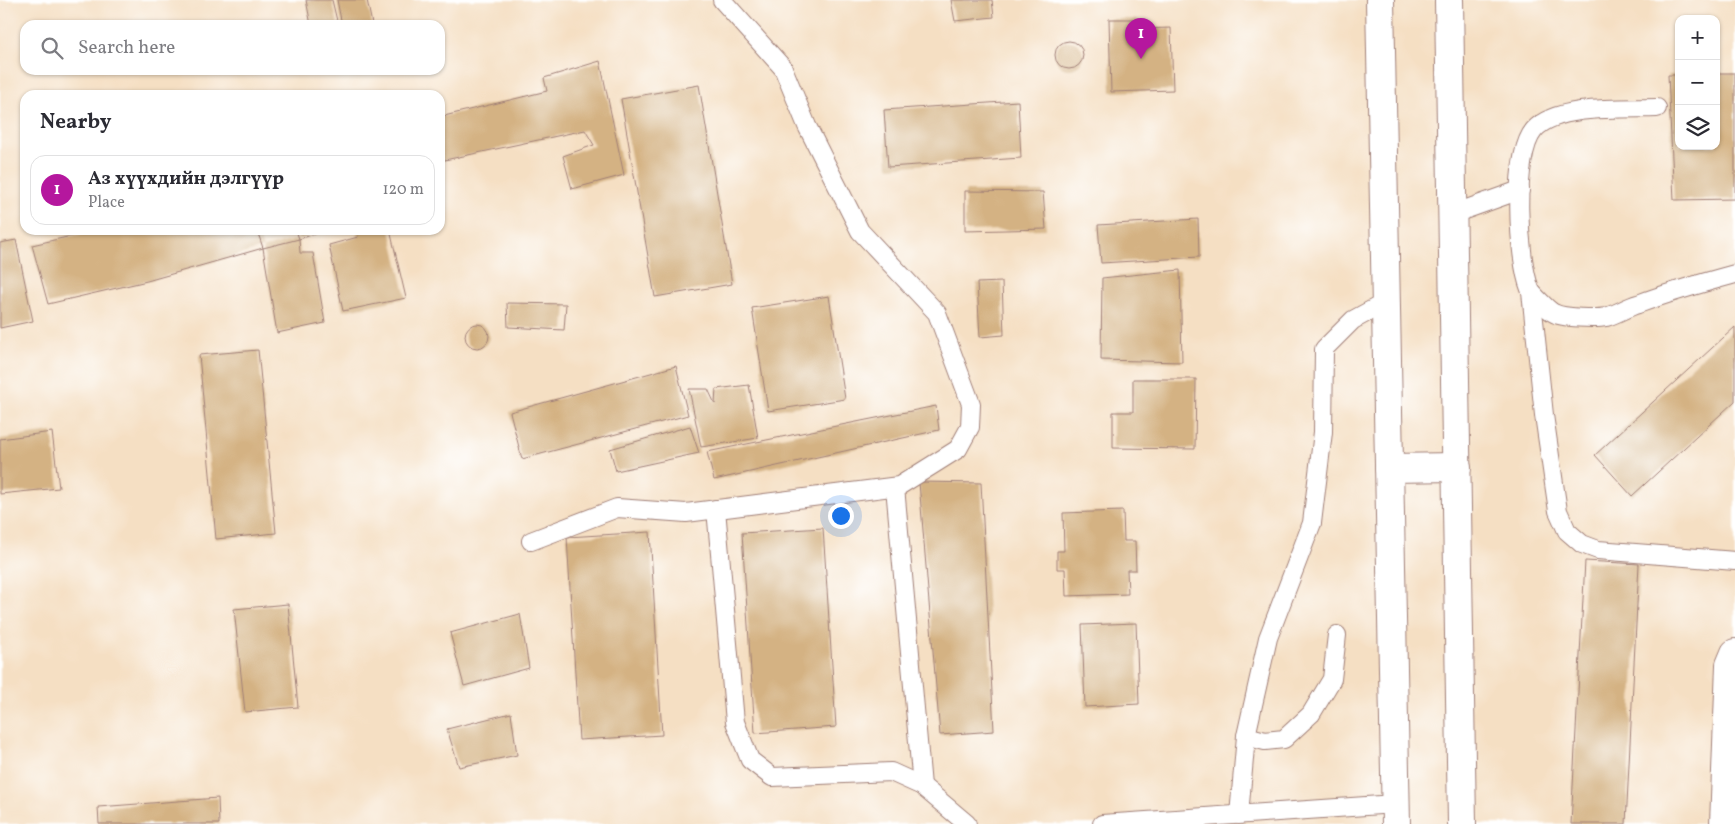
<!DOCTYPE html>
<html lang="en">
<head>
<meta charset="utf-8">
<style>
  :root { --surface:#fff; --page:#f7f7f7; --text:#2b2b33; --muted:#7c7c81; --line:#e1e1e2; --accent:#b5179e }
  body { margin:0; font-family:Vollkorn,serif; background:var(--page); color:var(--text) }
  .controls { position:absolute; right:15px; top:15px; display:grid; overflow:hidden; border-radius:10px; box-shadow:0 1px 4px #0004 }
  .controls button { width:45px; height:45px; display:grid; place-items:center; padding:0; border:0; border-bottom:1px solid var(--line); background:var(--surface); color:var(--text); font:25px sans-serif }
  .you { position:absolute; left:840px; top:515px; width:18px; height:18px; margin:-12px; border:4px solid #fff; border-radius:50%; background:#1a73e8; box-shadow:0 0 0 8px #1a73e833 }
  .badge { display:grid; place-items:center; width:32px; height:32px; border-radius:50%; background:var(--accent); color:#fff; font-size:16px; font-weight:700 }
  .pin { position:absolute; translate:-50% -41px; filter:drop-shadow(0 1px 2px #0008) }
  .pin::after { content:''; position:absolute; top:26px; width:18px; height:15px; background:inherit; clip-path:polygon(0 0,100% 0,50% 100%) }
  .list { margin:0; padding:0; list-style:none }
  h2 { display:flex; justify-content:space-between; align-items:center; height:65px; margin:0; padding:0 20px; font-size:21px }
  h2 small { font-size:16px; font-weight:400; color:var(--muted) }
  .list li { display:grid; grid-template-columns:32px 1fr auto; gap:15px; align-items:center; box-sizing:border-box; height:70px; margin:0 10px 10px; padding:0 10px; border:1px solid var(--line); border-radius:15px }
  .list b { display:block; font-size:19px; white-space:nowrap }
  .list p { margin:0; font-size:16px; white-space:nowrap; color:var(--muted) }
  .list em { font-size:16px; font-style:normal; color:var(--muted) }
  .icon { flex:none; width:28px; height:28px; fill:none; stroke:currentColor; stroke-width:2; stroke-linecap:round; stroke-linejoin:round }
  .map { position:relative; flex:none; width:1735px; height:824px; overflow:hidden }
  .search { position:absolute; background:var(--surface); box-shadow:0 1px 4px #0004; left:20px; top:20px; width:425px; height:55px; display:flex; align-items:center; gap:12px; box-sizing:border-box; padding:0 18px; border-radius:15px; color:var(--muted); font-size:19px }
  .panel { position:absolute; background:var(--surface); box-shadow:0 1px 4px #0004; left:20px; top:90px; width:425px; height:145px; border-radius:15px }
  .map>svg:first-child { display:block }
  .building { fill:#d4b283 }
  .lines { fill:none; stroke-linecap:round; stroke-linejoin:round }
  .lane-casing { stroke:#a07f77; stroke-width:20 }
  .street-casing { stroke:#a07f77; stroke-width:30 }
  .secondary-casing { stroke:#a07f77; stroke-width:30 }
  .lane { stroke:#fff; stroke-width:18 }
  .street { stroke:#fff; stroke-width:28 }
  .secondary { stroke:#fff; stroke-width:28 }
</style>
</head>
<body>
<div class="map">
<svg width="1735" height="824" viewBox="0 0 1735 824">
  <rect width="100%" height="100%" fill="#fff"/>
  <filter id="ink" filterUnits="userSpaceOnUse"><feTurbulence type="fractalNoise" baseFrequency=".02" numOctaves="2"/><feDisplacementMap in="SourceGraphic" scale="10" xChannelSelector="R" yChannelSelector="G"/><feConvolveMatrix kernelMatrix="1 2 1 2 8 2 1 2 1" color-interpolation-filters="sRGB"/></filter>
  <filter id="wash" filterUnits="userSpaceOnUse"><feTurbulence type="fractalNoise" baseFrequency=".0096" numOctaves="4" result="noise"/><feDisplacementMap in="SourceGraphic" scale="20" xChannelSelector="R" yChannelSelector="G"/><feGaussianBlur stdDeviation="1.12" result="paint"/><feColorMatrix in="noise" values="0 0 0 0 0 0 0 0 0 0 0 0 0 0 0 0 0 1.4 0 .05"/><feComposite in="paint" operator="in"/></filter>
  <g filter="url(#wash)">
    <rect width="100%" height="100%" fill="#f5dfc3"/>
    <g id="blocks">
      <!-- building -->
      <g class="building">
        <polygon points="306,0 332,0 338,25 311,25"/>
        <polygon points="337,0 367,0 372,24 342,25"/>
        <polygon points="951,0 992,0 994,17 955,21"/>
        <polygon points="1109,19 1138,19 1138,29 1171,28 1173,90 1111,92"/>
        <circle cx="1069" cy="55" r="14"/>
        <polygon points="600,61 624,175 572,189 563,156 594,145 585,130 440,161 440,117 547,91 544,78"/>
        <polygon points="1716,73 1735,73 1735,199 1674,200 1668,75 1679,75 1679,146 1716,146"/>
        <polygon points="699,85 732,284 655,297 621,99"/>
        <polygon points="1018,101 1021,158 888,167 884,110"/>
        <polygon points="965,191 1043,192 1046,229 965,231"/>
        <polygon points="1198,219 1199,257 1101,263 1098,225"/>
        <polygon points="98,230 257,230 263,248 299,239 300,253 313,253 325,323 277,333 263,248 147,281 48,304 32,245"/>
        <polygon points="296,230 328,230 299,239"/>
        <polygon points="357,230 390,230 406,298 343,311 329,245 358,237"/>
        <polygon points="16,240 33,321 0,328 0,243"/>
        <polygon points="1180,270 1182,362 1101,360 1102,278"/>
        <polygon points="1002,282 1004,335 980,337 977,283"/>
        <polygon points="829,296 845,399 768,411 752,308"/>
        <polygon points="507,303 566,304 564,330 508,327"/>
        <circle cx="477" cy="336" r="12"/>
        <polygon points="1735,327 1735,401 1632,496 1595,455"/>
        <polygon points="258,350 276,533 216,539 199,355"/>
        <polygon points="676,366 688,415 522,459 510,412"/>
        <polygon points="1133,379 1196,379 1195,449 1113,448 1113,412 1133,412"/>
        <polygon points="749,385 758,438 701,447 689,389 708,389 715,404 716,389"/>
        <polygon points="936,406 939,430 714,480 707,452"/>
        <polygon points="690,426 699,453 616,471 610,449"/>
        <polygon points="52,432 59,488 0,494 0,439"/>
        <polygon points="919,482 981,483 994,731 940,735"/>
        <polygon points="1123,511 1124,541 1135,541 1136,570 1127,570 1128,594 1066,596 1065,569 1057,569 1057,551 1064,551 1063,513"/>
        <polygon points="823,528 836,727 755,733 742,533"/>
        <polygon points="650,532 662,735 579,740 567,537"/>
        <polygon points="1585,561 1639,564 1626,824 1571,824"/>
        <polygon points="288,604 298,707 245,712 234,609"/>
        <polygon points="520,614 529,668 464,686 450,633"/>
        <polygon points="1136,623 1139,704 1085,707 1082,625"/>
        <polygon points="511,713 517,755 459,767 447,729"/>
        <polygon points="218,798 219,824 99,824 98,807"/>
      </g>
    </g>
  </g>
  <g filter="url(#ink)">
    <use href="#blocks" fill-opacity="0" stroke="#a07f77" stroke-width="1"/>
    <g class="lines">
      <defs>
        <g id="lane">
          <path d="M1657,108C1625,109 1557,104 1534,130C1512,156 1518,259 1530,289C1532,294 1549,311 1554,313C1562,318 1597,319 1606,317C1617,314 1627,307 1638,304C1670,292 1702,283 1735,274"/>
          <polyline points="1453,214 1520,190"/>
          <polyline points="1531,292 1544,415 1558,511 1567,531 1582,544 1598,550 1735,561"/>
          <polyline points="895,487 922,786"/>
          <polyline points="716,509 735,722 750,760 772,777 891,772 922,786 967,824"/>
          <polyline points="531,541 617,508 686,513 899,486 958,449 970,427 971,404 937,313 860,231 807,126 783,68 722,0"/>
          <polyline points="1246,736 1265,741 1284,739 1311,714 1332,679 1337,635"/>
          <polyline points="1239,815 1246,736 1268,638 1312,523 1323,432 1324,349 1353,320 1386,302"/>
          <polyline points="1102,824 1395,804"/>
        </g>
        <polyline id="street" points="1724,824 1730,665 1735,653"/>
        <g id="secondary">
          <polyline points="1380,0 1396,824"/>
          <polyline points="1449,0 1462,824"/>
          <polyline points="1389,468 1457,467"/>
        </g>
      </defs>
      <!-- lane casing -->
      <use href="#lane" class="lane-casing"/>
      <!-- street casing -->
      <use href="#street" class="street-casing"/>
      <!-- secondary casing -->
      <use href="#secondary" class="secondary-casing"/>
      <!-- lane -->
      <use href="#lane" class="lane"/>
      <!-- street -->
      <use href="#street" class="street"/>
      <!-- secondary -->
      <use href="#secondary" class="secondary"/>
    </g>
  </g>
</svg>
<div class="controls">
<button>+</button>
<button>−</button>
<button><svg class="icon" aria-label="layers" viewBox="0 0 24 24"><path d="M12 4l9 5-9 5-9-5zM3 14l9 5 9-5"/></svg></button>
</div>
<div class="you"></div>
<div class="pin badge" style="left:1141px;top:59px">1</div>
<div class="search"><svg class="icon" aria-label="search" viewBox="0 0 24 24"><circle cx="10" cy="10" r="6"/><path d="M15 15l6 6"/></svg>Search here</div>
<section class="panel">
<h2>Nearby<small></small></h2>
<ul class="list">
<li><span class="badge">1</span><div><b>Аз хүүхдийн дэлгүүр</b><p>Place</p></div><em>120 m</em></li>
</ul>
</section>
</div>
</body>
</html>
